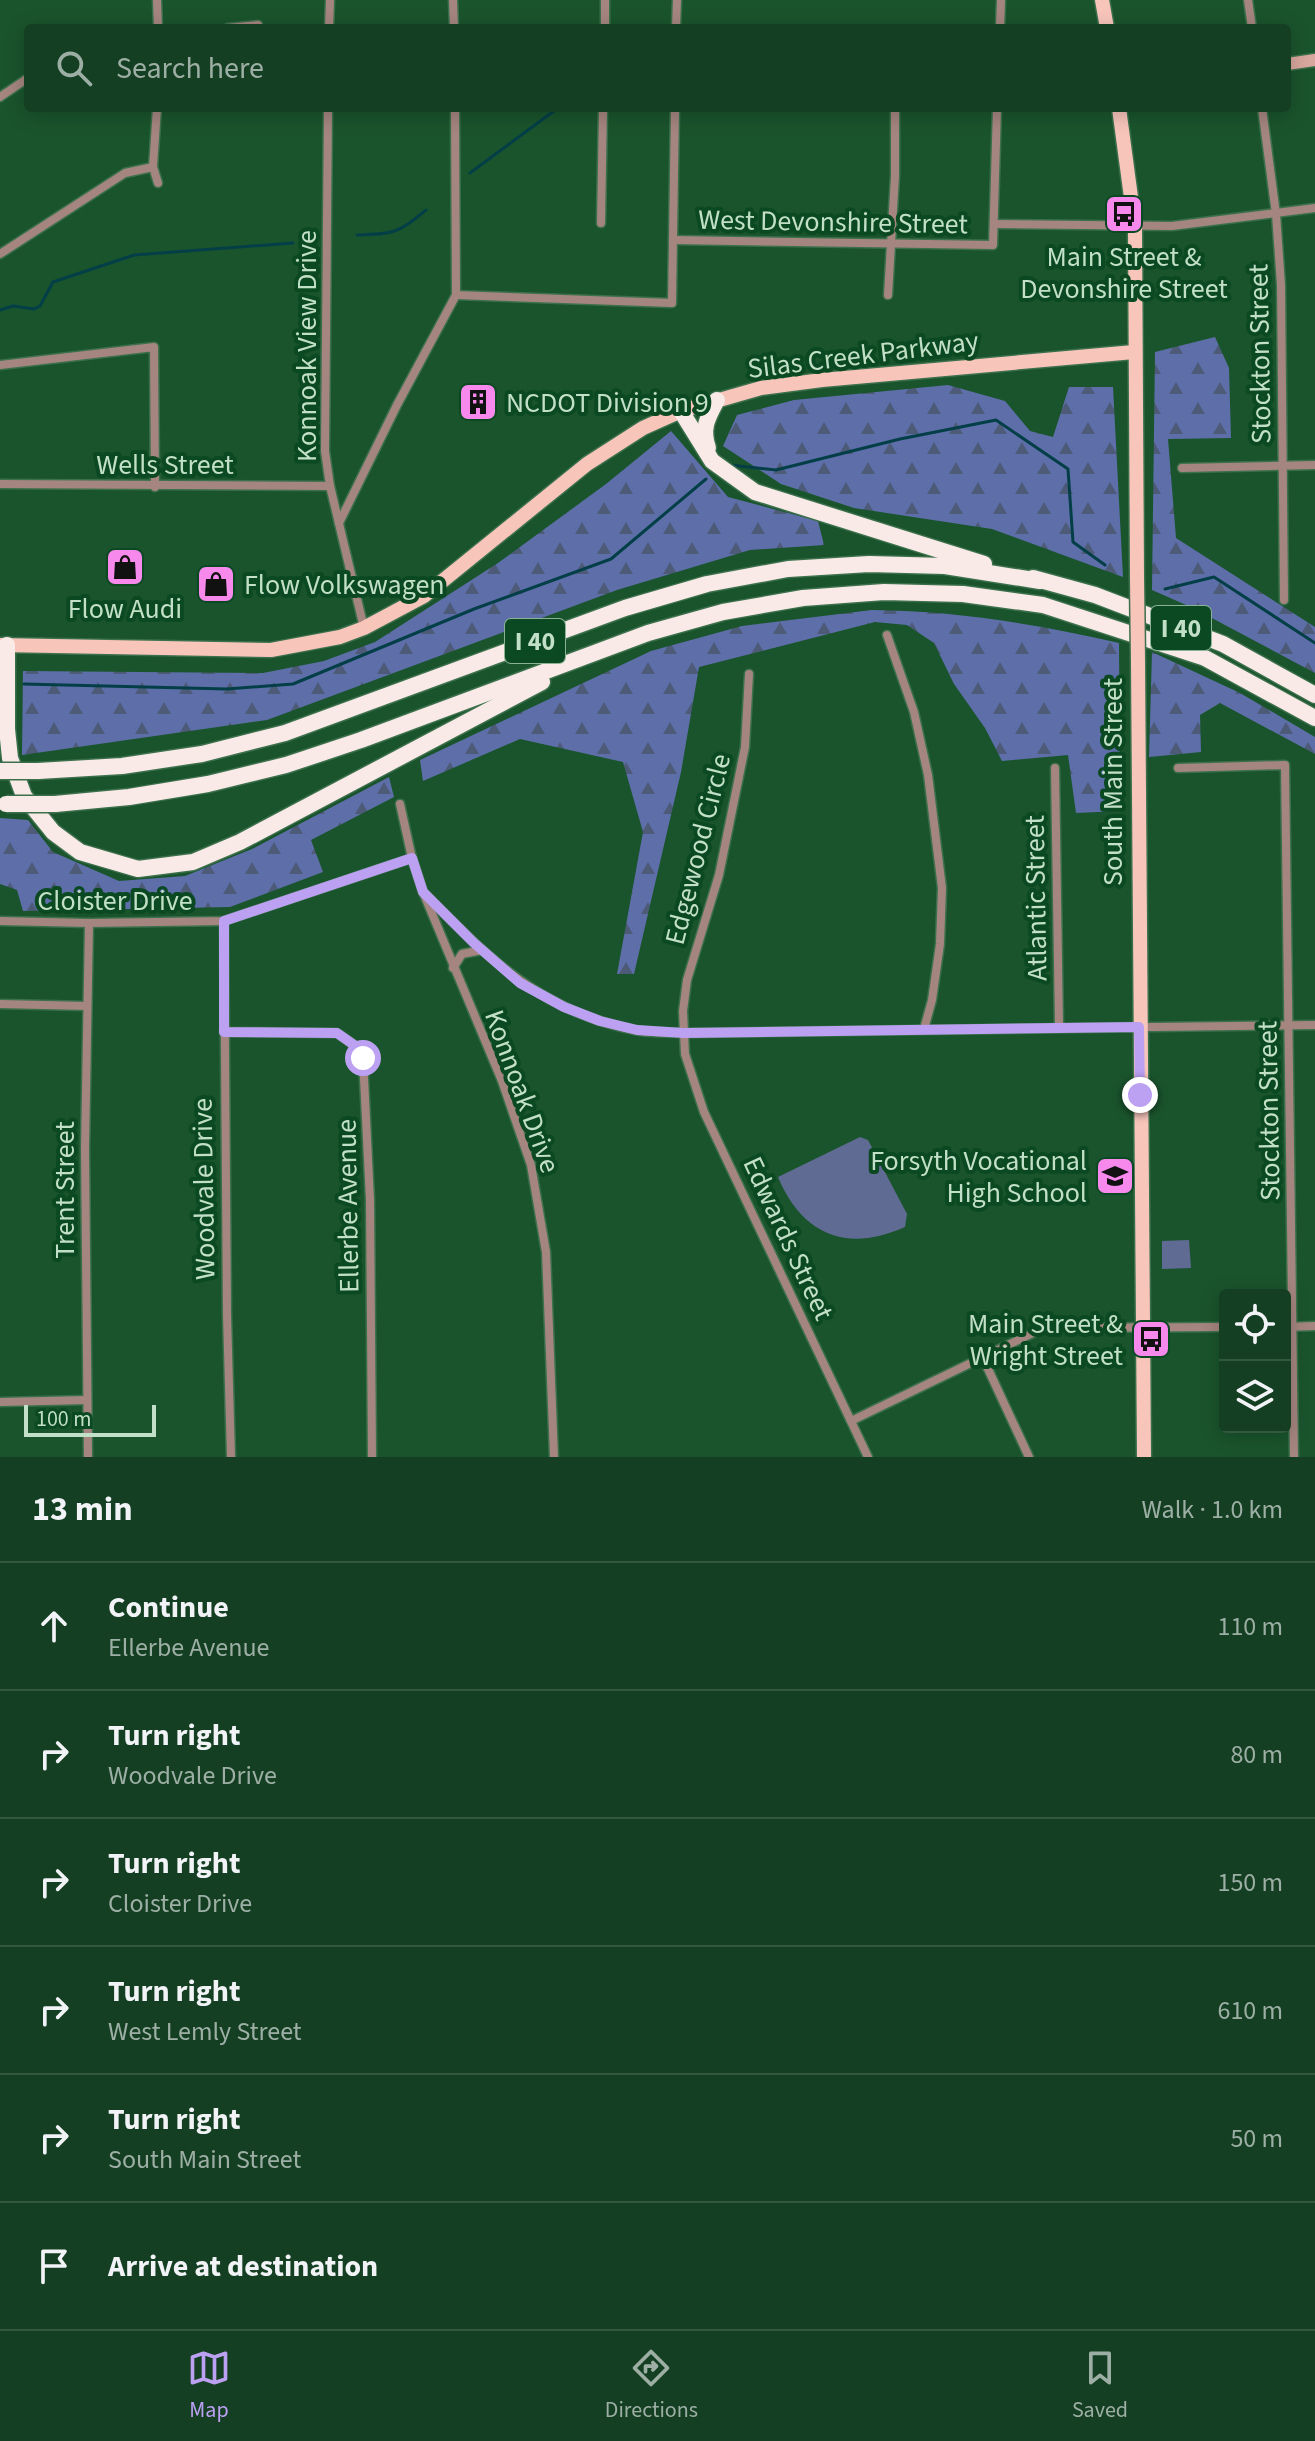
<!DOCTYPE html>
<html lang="en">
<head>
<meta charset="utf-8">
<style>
  :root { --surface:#143f22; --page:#1d462a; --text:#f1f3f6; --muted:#9dafa5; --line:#335840; --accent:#bca0f2 }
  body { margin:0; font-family:"Source Sans 3",sans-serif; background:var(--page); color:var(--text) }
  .controls { position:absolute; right:24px; bottom:24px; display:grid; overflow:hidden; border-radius:8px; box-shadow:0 4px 20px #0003 }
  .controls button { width:72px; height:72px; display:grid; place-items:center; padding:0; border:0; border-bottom:2px solid var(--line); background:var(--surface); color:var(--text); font:40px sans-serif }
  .scale { position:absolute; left:24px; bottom:20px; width:132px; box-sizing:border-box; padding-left:8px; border:4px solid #c2dfc7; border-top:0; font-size:22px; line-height:28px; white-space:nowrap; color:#c2dfc7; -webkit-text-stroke:6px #0b4922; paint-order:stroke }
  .stop { position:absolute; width:24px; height:24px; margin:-18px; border:6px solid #bca0f2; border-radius:50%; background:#fff }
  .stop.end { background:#bca0f2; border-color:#fff; box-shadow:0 2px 8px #0008 }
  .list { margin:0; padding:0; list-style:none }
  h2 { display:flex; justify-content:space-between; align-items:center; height:104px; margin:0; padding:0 32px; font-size:34px }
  h2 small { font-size:26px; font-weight:400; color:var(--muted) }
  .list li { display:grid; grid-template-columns:52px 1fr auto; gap:24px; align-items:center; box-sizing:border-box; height:128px; padding:0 32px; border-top:2px solid var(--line) }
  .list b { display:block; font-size:30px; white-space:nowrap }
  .list p { margin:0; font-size:26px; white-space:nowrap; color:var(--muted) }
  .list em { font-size:26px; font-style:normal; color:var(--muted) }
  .icon { flex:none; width:44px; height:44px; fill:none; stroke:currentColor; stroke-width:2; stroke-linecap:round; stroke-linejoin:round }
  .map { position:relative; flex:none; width:1315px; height:1457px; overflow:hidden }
  .search { position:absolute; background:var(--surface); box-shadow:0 4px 20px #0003; left:24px; right:24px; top:24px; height:88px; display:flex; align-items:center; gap:20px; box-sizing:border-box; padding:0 28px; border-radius:8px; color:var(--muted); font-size:30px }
  .sheet { height:872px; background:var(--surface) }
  nav { display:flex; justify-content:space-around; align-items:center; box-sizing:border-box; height:112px; border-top:2px solid var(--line); background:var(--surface); font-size:22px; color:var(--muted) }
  nav a { display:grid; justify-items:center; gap:4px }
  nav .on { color:var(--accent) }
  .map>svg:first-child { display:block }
  .green { fill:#5f6b93 }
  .forest { fill:url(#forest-firs) }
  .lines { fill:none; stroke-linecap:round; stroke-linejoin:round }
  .stream { stroke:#043f48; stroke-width:3 }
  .street-casing { stroke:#3c704c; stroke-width:11 }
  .secondary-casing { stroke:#3c704c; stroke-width:15 }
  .primary-casing { stroke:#3c704c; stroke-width:17 }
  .highway-casing { stroke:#3c704c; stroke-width:19 }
  .street { stroke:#a5857f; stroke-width:8 }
  .secondary { stroke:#d9a79d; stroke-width:12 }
  .primary { stroke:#f8c5bb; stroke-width:14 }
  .highway { stroke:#f9eae7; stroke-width:16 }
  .primary-bridge-casing { stroke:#3c704c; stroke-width:17; stroke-linecap:butt }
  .highway-bridge-casing { stroke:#3c704c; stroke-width:19; stroke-linecap:butt }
  .primary-bridge { stroke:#f8c5bb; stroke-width:14 }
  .highway-bridge { stroke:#f9eae7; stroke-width:16 }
  .route { stroke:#bca0f2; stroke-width:10 }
  .labels { text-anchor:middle; stroke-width:8; stroke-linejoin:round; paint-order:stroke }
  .shield { fill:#0b4922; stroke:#8bb296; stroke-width:2 }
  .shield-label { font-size:26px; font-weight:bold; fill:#c2dfc7 }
  .street-label { font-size:28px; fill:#c2dfc7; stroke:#0b4922 }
  .poi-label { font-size:28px; fill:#c2dfc7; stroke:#0b4922 }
</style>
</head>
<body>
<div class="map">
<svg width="1315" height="1457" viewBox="0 0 1315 1457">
  <defs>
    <pattern id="forest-firs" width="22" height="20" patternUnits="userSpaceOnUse" patternTransform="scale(2)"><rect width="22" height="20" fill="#5d6ea9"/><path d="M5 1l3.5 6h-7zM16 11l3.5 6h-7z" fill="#4d5b78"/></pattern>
  </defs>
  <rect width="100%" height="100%" fill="#1a542d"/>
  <!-- green -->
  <g class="green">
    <path d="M860,1137L868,1140L907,1214L905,1227C847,1253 802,1235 778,1177Z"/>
    <polygon points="1189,1240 1191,1268 1162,1269 1162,1241"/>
  </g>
  <!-- forest -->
  <g class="forest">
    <polygon points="1215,337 1229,368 1231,438 1168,439 1176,538 1315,627 1315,673 1193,608 1152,590 1155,352"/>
    <polygon points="948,385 1005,401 1030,431 1053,437 1069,387 1113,387 1123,577 992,529 854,508 781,484 723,446 737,415 794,400"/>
    <polygon points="671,431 728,497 818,521 824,545 750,550 617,590 267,720 22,755 23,671 263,673 324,661 375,642 498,563 606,484"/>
    <path d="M872,610C957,611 1037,624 1119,643L1120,811L1076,813L1068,755L1002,761L985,728L954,684L934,643L907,625L875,622L699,667L681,772L634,974H617L643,832L623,762L520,739L423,781L420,760L651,651L742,626Z"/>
    <polygon points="1152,652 1240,693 1315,737 1315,754 1220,703 1200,715 1201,752 1149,757"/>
    <polygon points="389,777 394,797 311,840 323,872 230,907 23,911 17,890 0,884 0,818 28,820 53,852 119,881 185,876 252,849"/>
  </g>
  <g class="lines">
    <!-- stream -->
    <g class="stream">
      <polyline points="654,28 656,27"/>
      <polyline points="470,173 558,108"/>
      <path d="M357,235C395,234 398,233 426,210"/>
      <polyline points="0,310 13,306 34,309 40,306 53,282 134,255 293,243"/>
      <polyline points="730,465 776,470 900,439 996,420 1068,469 1073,542 1105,565"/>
      <polyline points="1165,589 1214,577 1315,643"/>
      <polyline points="24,684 227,689 293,684 474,609 611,559 706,479"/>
    </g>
    <defs>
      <g id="street">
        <polyline points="157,0 158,28"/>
        <polyline points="453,0 454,28"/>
        <polyline points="1248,0 1252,28"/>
        <polyline points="228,28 258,25"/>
        <polyline points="329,28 330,0"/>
        <polyline points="605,28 605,0"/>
        <polyline points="676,28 677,0"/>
        <polyline points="1000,28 1001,0"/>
        <polyline points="0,97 28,78"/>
        <polyline points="157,108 153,167 158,183"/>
        <polyline points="328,108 325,451 330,486 364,628"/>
        <polyline points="1262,108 1276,214 1281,285 1284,600"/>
        <polyline points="601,223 603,108"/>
        <polyline points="994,224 1172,226 1315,208"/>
        <polyline points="673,240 993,245 997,108"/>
        <polyline points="0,254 125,173 153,167"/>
        <polyline points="456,295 672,303 675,108"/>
        <polyline points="888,295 895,176 895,108"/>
        <polyline points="0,365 154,347 155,487"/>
        <polyline points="1182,468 1315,465"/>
        <polyline points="0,484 330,486"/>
        <polyline points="339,523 397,405 456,295 455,108"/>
        <polyline points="887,635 914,712 928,775 942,888 940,944 932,1000 924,1029"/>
        <polyline points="749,674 745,747 719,875 687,980 683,1011 685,1054 704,1112 868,1457"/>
        <polyline points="1055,768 1059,1027"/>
        <polyline points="1178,768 1285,765 1294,1457"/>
        <polyline points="400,804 412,858 423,892 502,1081 531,1165 546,1252 554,1457"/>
        <path d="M423,892C487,957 541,1012 635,1030C651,1033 668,1032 684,1033L1315,1025"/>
        <polyline points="0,921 89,923 224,921 412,858"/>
        <polyline points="224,921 227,1315 231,1457"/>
        <polyline points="453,968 462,954 482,950"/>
        <polyline points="0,1004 87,1006"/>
        <polyline points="224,1032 337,1033 357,1047 363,1058 370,1200 372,1457"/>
        <polyline points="1285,1327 1315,1326"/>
        <polyline points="982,1356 1029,1457"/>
        <polyline points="0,1402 87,1400"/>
        <polyline points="851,1421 1043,1328 1225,1327"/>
        <polyline points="88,1457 85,1149 89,923"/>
      </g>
      <polyline id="secondary" points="1287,64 1315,60"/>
      <g id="primary">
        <polyline points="1102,0 1107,28"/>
        <polyline points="1119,108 1135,227 1137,577"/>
        <polyline points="0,645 271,650 340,637 364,628 424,596 587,464 643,428 681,411 761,388 822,380 1134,352"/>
        <polyline points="1138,662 1144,1457"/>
      </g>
      <g id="highway">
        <polyline points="681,411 712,461 755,492 984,564"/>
        <path d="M708,448C701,428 708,417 717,400"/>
        <polyline points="1033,578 1095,595 1223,644 1315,695"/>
        <polyline points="7,645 7,729 10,758 24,796 53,832 80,852 138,869 193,862 240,842 542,682"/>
        <polyline points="38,771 122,766 202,754 285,733 625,608 707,584 788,569 869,564 945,566 1040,581"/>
        <polyline points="55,804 129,797 208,784 286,765 361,740 648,633 723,612 803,598 884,592 963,594 1043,605 1205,658 1315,718"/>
      </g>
    </defs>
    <!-- street casing -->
    <use href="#street" class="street-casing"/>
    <!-- secondary casing -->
    <use href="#secondary" class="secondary-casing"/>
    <!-- primary casing -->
    <use href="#primary" class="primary-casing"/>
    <!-- highway casing -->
    <use href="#highway" class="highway-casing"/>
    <!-- street -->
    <use href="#street" class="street"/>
    <!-- secondary -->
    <use href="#secondary" class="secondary"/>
    <!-- primary -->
    <use href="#primary" class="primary"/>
    <!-- highway -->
    <use href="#highway" class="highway"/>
    <defs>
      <polyline id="primary-bridge" points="1137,577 1138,662"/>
      <g id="highway-bridge">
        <polyline points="0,771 38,771"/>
        <polyline points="6,804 55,804"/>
      </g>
    </defs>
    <!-- primary-bridge casing -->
    <use href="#primary-bridge" class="primary-bridge-casing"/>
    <!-- highway-bridge casing -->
    <use href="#highway-bridge" class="highway-bridge-casing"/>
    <!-- primary-bridge -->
    <use href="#primary-bridge" class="primary-bridge"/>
    <!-- highway-bridge -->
    <use href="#highway-bridge" class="highway-bridge"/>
  </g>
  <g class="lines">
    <!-- route -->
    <polyline class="route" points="363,1058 357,1047 337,1033 224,1032 224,921 412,858 423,892 474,943 520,983 564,1007 600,1021 637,1030 684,1033 1139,1027 1140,1095"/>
  </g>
  <!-- icons -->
  <defs>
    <symbol id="bus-square" viewBox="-11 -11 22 22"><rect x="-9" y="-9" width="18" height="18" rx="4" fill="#f788ec" stroke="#0b4922"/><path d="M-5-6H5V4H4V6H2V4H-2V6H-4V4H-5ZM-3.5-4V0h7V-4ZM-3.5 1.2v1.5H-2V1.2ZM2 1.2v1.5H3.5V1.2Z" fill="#111"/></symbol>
    <symbol id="building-square" viewBox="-11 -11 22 22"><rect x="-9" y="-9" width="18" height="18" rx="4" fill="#f788ec" stroke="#0b4922"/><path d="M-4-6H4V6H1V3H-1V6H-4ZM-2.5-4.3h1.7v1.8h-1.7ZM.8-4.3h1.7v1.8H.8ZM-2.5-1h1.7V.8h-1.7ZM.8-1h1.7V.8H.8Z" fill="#111"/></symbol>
    <symbol id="shop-square" viewBox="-11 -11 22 22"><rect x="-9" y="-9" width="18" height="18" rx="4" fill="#f788ec" stroke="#0b4922"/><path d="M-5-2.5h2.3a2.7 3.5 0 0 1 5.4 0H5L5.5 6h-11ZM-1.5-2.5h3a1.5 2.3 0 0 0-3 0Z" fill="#111"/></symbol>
    <symbol id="school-square" viewBox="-11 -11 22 22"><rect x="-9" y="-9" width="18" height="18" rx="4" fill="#f788ec" stroke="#0b4922"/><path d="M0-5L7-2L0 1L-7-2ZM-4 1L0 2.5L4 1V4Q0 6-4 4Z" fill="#111"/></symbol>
  </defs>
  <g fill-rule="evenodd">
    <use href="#bus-square" x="1102" y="192" width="44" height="44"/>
    <use href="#building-square" x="456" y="380" width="44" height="44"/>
    <use href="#shop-square" x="103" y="545" width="44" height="44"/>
    <use href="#shop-square" x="194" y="562" width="44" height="44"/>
    <use href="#school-square" x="1093" y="1154" width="44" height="44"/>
    <use href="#bus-square" x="1129" y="1317" width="44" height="44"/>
  </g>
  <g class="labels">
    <!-- shield labels -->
    <g class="shield">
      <rect x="1151" y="606" width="60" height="44" rx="6"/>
      <rect x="505" y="619" width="60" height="44" rx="6"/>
    </g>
    <g class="shield-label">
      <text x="1181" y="637">I 40</text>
      <text x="535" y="650">I 40</text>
    </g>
    <!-- street labels -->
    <g class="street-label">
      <text transform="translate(833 221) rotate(1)" y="10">West Devonshire Street</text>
      <text transform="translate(306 346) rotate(-90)" y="10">Konnoak View Drive</text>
      <text transform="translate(863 354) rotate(-7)" y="10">Silas Creek Parkway</text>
      <text transform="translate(1259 354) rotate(-91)" y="10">Stockton Street</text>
      <text x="165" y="474">Wells Street</text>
      <text transform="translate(1112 782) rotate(-90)" y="10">South Main Street</text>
      <text transform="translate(697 849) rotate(-76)" y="10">Edgewood Circle</text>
      <text transform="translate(1035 898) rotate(-91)" y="10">Atlantic Street</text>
      <text x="115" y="910">Cloister Drive</text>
      <text transform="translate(523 1091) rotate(70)" y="10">Konnoak Drive</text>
      <text transform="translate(1268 1111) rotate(-91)" y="10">Stockton Street</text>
      <text transform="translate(203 1189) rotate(-91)" y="10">Woodvale Drive</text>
      <text transform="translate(64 1190) rotate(-90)" y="10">Trent Street</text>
      <text transform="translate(347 1206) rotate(-91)" y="10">Ellerbe Avenue</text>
      <text transform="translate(789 1238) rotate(65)" y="10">Edwards Street</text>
    </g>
    <!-- poi labels -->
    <g class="poi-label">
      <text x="1124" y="266">Main Street &amp;<tspan x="1124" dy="32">Devonshire Street</tspan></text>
      <text x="506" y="412" text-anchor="start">NCDOT Division 9</text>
      <text x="244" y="594" text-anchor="start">Flow Volkswagen</text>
      <text x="125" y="618">Flow Audi</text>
      <text x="1087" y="1170" text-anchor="end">Forsyth Vocational<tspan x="1087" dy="32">High School</tspan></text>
      <text x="1123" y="1333" text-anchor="end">Main Street &amp;<tspan x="1123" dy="32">Wright Street</tspan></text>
    </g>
  </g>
</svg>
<div class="controls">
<button><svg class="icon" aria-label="locate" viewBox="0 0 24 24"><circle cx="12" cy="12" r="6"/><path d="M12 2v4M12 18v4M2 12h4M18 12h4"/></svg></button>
<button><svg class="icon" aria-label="layers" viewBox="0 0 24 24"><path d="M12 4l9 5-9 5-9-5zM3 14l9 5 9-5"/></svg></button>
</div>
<div class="scale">100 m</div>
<div class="stop" style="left:363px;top:1058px"></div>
<div class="stop end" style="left:1140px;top:1095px"></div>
<div class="search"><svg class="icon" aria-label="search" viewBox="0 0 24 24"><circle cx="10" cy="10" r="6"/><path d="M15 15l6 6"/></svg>Search here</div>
</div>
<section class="sheet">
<h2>13 min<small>Walk · 1.0 km</small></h2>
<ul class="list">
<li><svg class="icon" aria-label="ahead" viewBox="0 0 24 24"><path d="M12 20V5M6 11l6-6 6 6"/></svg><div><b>Continue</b><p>Ellerbe Avenue</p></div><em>110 m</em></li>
<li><svg class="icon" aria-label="right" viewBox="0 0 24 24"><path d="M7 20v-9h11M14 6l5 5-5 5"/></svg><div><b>Turn right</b><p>Woodvale Drive</p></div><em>80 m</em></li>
<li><svg class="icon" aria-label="right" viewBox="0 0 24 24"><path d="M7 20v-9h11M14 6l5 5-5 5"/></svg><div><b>Turn right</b><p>Cloister Drive</p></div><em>150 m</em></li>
<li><svg class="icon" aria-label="right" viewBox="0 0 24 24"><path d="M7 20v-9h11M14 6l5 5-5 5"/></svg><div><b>Turn right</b><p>West Lemly Street</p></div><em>610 m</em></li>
<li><svg class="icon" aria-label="right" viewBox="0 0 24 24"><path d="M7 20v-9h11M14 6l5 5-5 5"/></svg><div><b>Turn right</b><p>South Main Street</p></div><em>50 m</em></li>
<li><svg class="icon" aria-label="arrive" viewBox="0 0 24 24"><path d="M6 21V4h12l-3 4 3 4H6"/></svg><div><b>Arrive at destination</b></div></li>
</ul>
</section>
<nav>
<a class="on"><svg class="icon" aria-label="map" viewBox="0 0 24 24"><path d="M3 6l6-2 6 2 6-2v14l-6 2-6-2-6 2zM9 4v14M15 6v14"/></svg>Map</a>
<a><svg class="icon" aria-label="directions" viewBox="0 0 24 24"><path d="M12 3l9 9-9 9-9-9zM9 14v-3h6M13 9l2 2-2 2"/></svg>Directions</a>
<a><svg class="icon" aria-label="saved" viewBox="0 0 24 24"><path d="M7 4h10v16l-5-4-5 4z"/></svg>Saved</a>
</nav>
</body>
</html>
